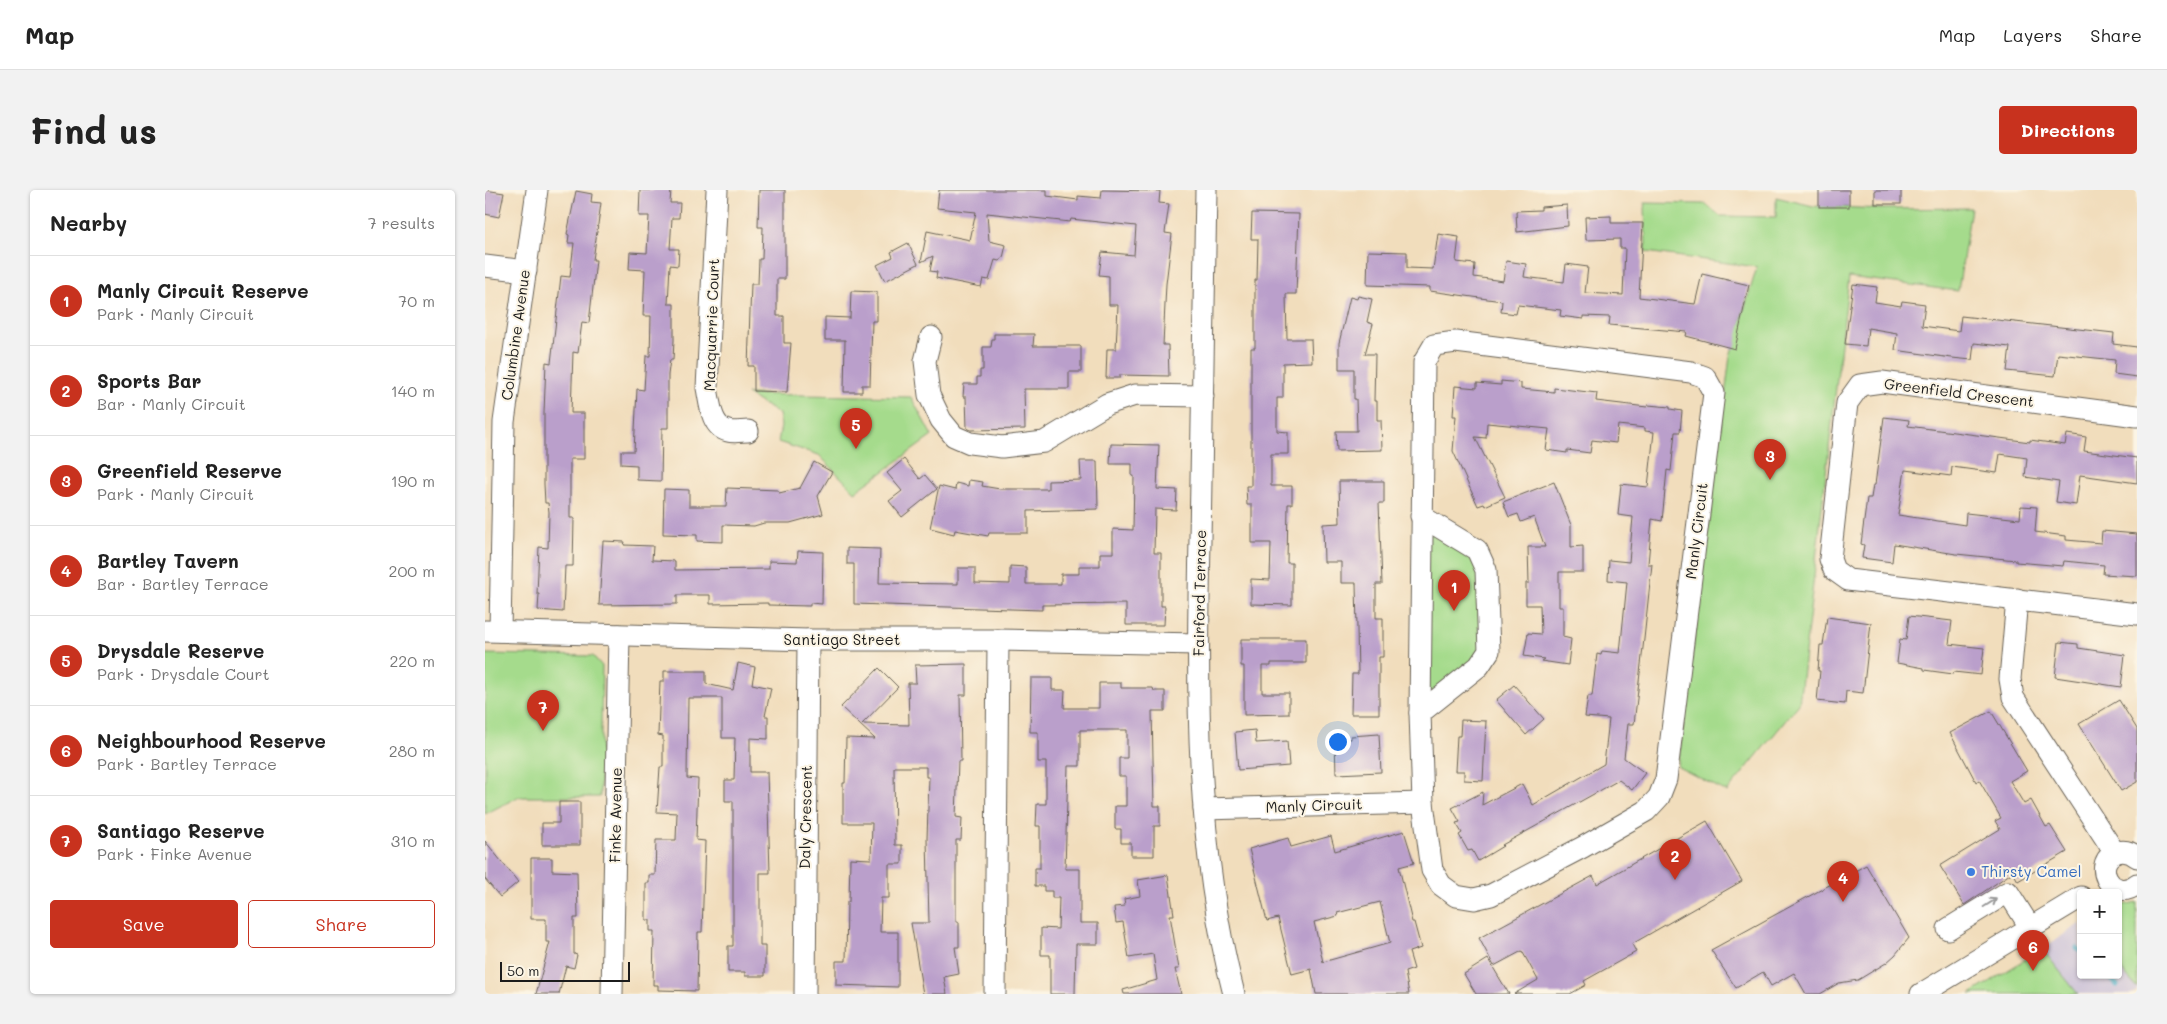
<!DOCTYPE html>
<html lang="en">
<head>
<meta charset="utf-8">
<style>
  :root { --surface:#fff; --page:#f2f2f2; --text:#222; --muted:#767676; --line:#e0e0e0; --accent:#c8321e }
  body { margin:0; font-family:Mali,sans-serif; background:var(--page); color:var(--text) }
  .controls { position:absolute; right:15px; bottom:15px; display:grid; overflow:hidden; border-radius:5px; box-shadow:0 1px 4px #0004 }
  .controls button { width:45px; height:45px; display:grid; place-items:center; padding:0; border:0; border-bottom:1px solid var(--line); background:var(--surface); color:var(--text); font:25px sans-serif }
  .scale { position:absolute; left:15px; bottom:12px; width:130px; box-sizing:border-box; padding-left:5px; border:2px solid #1c1c1c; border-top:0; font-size:14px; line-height:18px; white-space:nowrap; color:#1c1c1c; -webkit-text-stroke:4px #fcf5e5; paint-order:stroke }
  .you { position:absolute; left:852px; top:551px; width:18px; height:18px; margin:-12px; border:4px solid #fff; border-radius:50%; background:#1a73e8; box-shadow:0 0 0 8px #1a73e833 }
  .badge { display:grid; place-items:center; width:32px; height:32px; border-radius:50%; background:var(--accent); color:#fff; font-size:16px; font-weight:700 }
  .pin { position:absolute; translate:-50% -41px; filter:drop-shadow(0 1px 2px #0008) }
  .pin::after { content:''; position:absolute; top:26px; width:18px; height:15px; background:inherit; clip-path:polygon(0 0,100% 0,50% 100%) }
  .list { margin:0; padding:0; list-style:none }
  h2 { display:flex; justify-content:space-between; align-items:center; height:65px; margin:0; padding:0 20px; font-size:21px }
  h2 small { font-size:16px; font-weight:400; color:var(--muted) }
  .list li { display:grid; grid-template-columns:32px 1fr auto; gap:15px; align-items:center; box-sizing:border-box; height:90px; padding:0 20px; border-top:1px solid var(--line) }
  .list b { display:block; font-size:19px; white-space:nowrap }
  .list p { margin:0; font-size:16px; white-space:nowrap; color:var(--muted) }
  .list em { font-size:16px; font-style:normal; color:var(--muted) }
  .actions { display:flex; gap:10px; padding:15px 20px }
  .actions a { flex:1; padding:11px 0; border:1px solid var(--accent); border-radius:5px; text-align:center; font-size:18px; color:var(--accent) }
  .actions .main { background:var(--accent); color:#fff }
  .map { position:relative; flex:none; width:1652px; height:804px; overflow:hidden; border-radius:5px }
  header { display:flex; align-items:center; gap:30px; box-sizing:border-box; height:70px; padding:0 25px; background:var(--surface); border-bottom:1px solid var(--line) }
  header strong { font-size:24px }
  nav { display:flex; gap:28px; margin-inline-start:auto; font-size:18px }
  .intro { display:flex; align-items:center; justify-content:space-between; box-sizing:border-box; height:120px; padding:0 30px }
  h1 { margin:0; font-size:35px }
  .button { padding:12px 22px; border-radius:5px; background:var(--accent); color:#fff; font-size:18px; font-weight:700 }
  main { display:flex; gap:30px; padding:0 30px }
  aside { flex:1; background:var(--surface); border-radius:5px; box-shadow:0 1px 4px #0004 }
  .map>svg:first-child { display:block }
  .industrial { fill:#c9bfd7 }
  .green { fill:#a5db8c; stroke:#607c54 }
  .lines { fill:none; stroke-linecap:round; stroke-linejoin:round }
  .stream { stroke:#4db0cc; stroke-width:5 }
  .building { fill:#ba9fcb; fill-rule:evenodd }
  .minor-casing { stroke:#676054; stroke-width:23 }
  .minor { stroke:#fff; stroke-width:21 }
  .oneway { stroke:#999 }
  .shop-dot { fill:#3f7fe0; stroke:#fcf5e5; stroke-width:2 }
  .labels { text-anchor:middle; stroke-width:4; stroke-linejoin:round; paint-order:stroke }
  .street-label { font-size:15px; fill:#1c1c1c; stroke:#fcf5e5 }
  .shop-label { font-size:15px; fill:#366cbe; stroke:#fcf5e5; text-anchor:start }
</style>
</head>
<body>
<header>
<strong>Map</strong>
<nav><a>Map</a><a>Layers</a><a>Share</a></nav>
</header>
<div class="intro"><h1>Find us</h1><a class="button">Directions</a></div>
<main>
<aside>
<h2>Nearby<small>7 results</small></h2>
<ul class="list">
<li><span class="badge">1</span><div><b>Manly Circuit Reserve</b><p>Park · Manly Circuit</p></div><em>70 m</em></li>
<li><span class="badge">2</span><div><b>Sports Bar</b><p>Bar · Manly Circuit</p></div><em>140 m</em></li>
<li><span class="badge">3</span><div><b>Greenfield Reserve</b><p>Park · Manly Circuit</p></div><em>190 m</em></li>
<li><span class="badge">4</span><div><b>Bartley Tavern</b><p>Bar · Bartley Terrace</p></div><em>200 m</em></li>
<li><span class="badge">5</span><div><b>Drysdale Reserve</b><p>Park · Drysdale Court</p></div><em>220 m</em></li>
<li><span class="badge">6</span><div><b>Neighbourhood Reserve</b><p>Park · Bartley Terrace</p></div><em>280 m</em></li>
<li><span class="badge">7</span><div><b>Santiago Reserve</b><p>Park · Finke Avenue</p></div><em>310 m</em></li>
</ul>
<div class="actions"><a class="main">Save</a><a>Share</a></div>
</aside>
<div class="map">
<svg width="1652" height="804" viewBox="0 0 1652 804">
  <rect width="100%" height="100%" fill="#fcf5e5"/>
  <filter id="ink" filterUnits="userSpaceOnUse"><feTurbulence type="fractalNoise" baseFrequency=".02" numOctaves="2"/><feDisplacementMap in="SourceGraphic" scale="10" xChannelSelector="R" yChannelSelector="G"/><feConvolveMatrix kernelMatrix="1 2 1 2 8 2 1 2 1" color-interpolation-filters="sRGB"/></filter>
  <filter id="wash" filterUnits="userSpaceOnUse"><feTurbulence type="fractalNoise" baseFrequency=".0096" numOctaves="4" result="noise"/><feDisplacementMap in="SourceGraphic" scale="20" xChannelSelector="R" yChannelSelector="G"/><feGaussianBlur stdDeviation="1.12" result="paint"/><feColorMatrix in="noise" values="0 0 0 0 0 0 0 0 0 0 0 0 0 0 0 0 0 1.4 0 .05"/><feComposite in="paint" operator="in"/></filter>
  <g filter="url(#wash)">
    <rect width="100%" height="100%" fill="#f1ddbc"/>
    <!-- industrial -->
    <polygon class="industrial" points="1596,733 1596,785 1633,785 1633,777 1652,798 1652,801 1646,804 1593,804 1557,759"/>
    <!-- green -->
    <g class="green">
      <polygon points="1291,7 1328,16 1396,19 1486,18 1473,101 1364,87 1314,514 1242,602 1193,577 1245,166 1272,77 1161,62 1160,13 1221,14 1235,26 1291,27"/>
      <polygon points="262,204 426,207 447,246 370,302 334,265 293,252 296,236 294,224"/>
      <polygon points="936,326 992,360 1004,461 935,523"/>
      <polygon points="0,464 108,466 117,476 115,607 33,607 0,624"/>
      <polygon points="1652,712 1652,798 1633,776 1633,716"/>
      <polygon points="1557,759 1593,804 1485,804"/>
    </g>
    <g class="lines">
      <!-- stream -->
      <g class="stream">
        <polyline points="1592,758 1596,761"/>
        <polyline points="1622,785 1632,795"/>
      </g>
    </g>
    <g id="blocks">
      <!-- building -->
      <g class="building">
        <polygon points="0,0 19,3 14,27 0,24"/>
        <polygon points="155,0 186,0 185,13 195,13 194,28 187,28 185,59 194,59 193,76 185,75 183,114 189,114 189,150 188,170 185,170 183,185 183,238 177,238 176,291 152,290 152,275 136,274 136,261 149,261 152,199 159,200 161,166 165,166 166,126 158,126 160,80 144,79 145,62 162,63 164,26 154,26"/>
        <polygon points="274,0 300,0 300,89 292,89 292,126 299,126 299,153 306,153 302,202 269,201 269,176 263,176 266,94 273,94 274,69 277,69 278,37 273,37"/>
        <polygon points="454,0 562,0 562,6 593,10 593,6 616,8 617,0 675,1 674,13 684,14 680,43 687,44 681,94 678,155 683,155 684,186 635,185 635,188 621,188 622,159 631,159 633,115 624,115 624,86 614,85 617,62 649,65 651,36 586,29 585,32 502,23 504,51 521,55 518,68 514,71 510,70 504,90 498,89 496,97 451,88 452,82 445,81 448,66 436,72 442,41 485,50 491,22 452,18"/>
        <rect x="1334" y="0" width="30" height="17"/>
        <rect x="1390" y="0" width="26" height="14"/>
        <polygon points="91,1 107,4 106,12 116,13 108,70 111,70 104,133 97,132 93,163 88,162 86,223 99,223 99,269 85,269 85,328 89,328 88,376 80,376 78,422 53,420 54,404 52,404 54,357 63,358 64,322 63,313 60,313 59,294 59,223 61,172 66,173 76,86 85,87 89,53 83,53 84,45 82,44"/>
        <polygon points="1082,15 1083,36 1032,42 1031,21 1056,20 1056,17"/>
        <polygon points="767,23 814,24 811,104 801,104 802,149 826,149 827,172 798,173 798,208 792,208 792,241 803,242 803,264 786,264 786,296 807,296 807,314 803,314 802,373 807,373 807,415 766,414 766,389 785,390 786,353 767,353 767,315 762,315 761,296 766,296 766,158 770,158 770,90 772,90 773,49 766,49"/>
        <polygon points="1126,26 1126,33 1158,33 1154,107 1210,114 1217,84 1264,95 1250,159 1201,146 1202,142 1124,135 1125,127 1098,126 1098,129 1075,126 1076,120 1033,115 1031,124 1016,122 1017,111 945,101 945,97 882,95 883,61 922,62 922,78 948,79 953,44 974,47 971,72 990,74 989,87 1018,91 1021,71 1041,74 1039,87 1079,92 1081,74 1103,77 1100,103 1138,105 1140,58 1135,58 1135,49 1101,50 1100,27"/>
        <polygon points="423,53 433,74 400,91 392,75 408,67 406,62"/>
        <polygon points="1368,94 1392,97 1390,112 1416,116 1417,111 1440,114 1437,136 1474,141 1476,126 1629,143 1628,154 1652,157 1652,187 1629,184 1630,170 1573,164 1570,186 1522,181 1525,157 1489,153 1487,170 1467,168 1410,160 1412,143 1383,138 1381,156 1360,154"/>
        <polygon points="366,101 392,102 392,131 387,131 385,195 377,195 377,202 359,202 360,150 340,150 340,127 365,128"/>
        <polygon points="873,106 887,109 882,132 888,134 880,164 890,164 889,211 892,211 892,230 896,230 897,260 852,261 851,241 872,241 871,209 869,209 869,179 854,179 854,153 865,107 872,109"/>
        <polygon points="509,144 549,144 548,156 596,156 596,182 584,182 584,199 539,199 540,239 486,240 482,238 481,207 478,207 479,194 492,194 492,187 495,187 495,180 498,180 498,157 506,157 507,149 509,149"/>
        <polygon points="1016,191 1036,193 1036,199 1069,202 1069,198 1112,203 1111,211 1162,217 1163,215 1185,217 1185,219 1197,221 1195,242 1190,242 1186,281 1182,280 1177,331 1167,329 1163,374 1167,374 1159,449 1149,534 1143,534 1139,568 1160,583 1147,600 1134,590 1017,655 1018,656 993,671 987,660 983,661 974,645 977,643 971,633 975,632 967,618 998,602 997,615 1037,594 1048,615 1119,574 1124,529 1100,527 1103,506 1107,506 1112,464 1116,465 1117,461 1135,463 1142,392 1123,390 1124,370 1144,372 1148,327 1133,325 1136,294 1163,297 1169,242 1160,241 1160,238 1133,235 1131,253 1107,250 1105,263 1082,260 1082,263 1061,260 1064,239 1002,233 1001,248 990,247 1020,307 1000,316 999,314 993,316 968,261 971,226 968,226 970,196 992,198 992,193 1016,195"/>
        <polygon points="1399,227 1424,230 1423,236 1545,252 1545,250 1580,255 1582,244 1601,247 1599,261 1652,268 1652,293 1595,285 1591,315 1571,312 1574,292 1540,287 1542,268 1515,264 1512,283 1467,277 1466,286 1420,280 1413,325 1480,335 1481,323 1535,329 1536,316 1552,317 1550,342 1581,346 1581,350 1616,353 1617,341 1652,344 1652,386 1618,384 1619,375 1579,371 1578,376 1531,372 1531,370 1471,364 1409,354 1407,372 1377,368 1379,355 1376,354 1382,308 1386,308 1388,295 1390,295"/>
        <polygon points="626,254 674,255 672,299 692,300 691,320 670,319 669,363 676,363 676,416 680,416 679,435 641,435 641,414 557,415 557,420 369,414 369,374 362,374 362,358 395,359 394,393 473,394 473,378 490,378 490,393 525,394 525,376 541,377 541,394 576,394 576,384 594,384 594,376 615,376 615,363 628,363 628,339 648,340 649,286 647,286 647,274 625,274"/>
        <polygon points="419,269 435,289 440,285 452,299 417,327 404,311 417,301 402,283"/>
        <polygon points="595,271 612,271 613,319 543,321 543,343 504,343 503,346 470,340 469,344 445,338 454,296 470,300 471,293 483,296 484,290 498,292 497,296 515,299 563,299 563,291 596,290"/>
        <polygon points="329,272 347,282 333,306 338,324 305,333 279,333 269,336 238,335 238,352 212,351 212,345 178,344 179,299 204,300 204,316 241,316 242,298 293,300 294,303 315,298"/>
        <polygon points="854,291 899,291 899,313 894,313 897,394 891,394 891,428 898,428 898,467 894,467 894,524 866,524 867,484 873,484 871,393 856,393 856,372 839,372 838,334 855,333"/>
        <polygon points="1069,292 1086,335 1086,357 1098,356 1098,382 1074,382 1074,417 1078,417 1078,447 1086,449 1083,475 1056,471 1059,469 1039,466 1043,443 1056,444 1055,415 1041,415 1041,393 1044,393 1043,357 1060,357 1049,327 1036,332 1033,324 1024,327 1018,312"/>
        <polygon points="118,351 140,352 139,355 168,356 167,370 190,371 190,380 284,379 284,371 312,372 313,361 338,362 337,414 325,413 325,416 283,415 283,413 225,414 225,405 192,405 192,414 114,415"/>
        <polygon points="1424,426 1467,431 1464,454 1499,458 1496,485 1469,482 1468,484 1439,480 1439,478 1412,473 1415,449 1421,450"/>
        <polygon points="1342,427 1386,433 1378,503 1361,501 1360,514 1332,511 1335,481 1333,481 1335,455 1338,455"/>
        <polygon points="756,449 821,449 821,473 786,473 786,476 777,476 777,503 804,503 804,524 759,525 759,476 756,476"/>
        <polygon points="1574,452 1593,454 1593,458 1640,465 1636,497 1570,487"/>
        <polygon points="253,473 270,477 267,494 286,498 280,526 283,526 283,549 265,548 265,582 282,582 285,683 275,683 275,756 280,756 280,786 260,786 260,782 243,782 243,756 248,756 248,611 240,611 240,590 249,590 250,548 237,548 237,508 203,508 202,588 213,589 211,650 220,651 217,742 213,742 212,801 173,800 173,795 168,795 169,741 165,741 165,730 161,730 161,693 164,693 164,685 170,685 171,650 191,650 192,623 172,622 175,577 178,577 178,546 173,545 175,491 179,491 179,481 221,481 221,494 248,500"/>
        <polygon points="481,474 481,505 475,505 476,571 473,571 471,627 477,628 476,650 471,650 471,732 474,732 474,757 470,757 474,784 459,787 462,804 438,804 426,733 444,733 442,649 444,587 441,587 441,577 409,577 410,655 417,655 417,674 404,674 404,708 396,708 395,742 413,742 413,797 351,795 351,771 361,771 362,712 364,712 365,668 386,669 387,633 358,633 358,593 360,593 361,548 390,549 356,517 394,478 413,497 377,534 424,535 423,493 431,493 430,475"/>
        <polygon points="546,488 567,488 567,500 580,500 579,518 614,518 614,493 636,493 636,498 668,498 669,501 680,501 680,521 667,521 669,616 675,616 675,636 669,636 669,666 646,666 646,653 636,653 636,639 630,639 630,616 641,616 641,586 634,586 634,568 642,568 642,540 595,540 595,576 583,576 580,679 595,679 595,733 613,733 613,754 591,754 590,804 565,804 565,765 556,765 556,738 573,739 574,708 567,708 567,701 559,701 559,696 550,696 550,678 555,678 555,636 551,636 552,614 561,614 561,572 553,572 553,542 545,542"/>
        <polygon points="1029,495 1059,529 1041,545 1011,510"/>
        <polygon points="1634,510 1652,539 1652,592 1636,601 1594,534"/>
        <polygon points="1506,521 1542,581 1525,591 1539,614 1546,610 1561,637 1565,635 1582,662 1533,691 1528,682 1479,715 1455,676 1515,639 1510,631 1516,628 1494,590 1491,592 1465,543"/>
        <polygon points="976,530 1001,531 998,591 979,590 979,581 970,581 972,546 975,546"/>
        <polygon points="770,540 771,553 802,551 804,576 753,580 750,542"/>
        <polygon points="894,544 896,582 851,584 850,550 866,549 866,546"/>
        <polygon points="74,612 95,612 95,655 57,655 57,633 74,633"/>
        <polygon points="1222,631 1257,691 1147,754 1151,762 1099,791 1101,795 1085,804 1029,804 1053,790 1037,761 1009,776 994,748 1108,686 1112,694"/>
        <path d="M919,641L929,673L914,677L927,732H929L936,758L924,762L929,779L920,782L924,804H831L826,779L807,784L793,728L782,731L764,659L803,648L806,657L846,646L850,661ZM895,712L905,753L838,772L829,732L853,726L852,723Z"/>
        <polygon points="0,651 33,692 15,707 0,689"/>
        <polygon points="46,668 67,668 67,681 92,682 93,728 89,728 89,764 92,765 89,778 81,776 74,804 51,804 65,752 61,752 61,729 46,729"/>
        <polygon points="1381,675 1424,748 1410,765 1401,773 1373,790 1354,793 1335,804 1321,804 1309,783 1286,796 1278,782 1251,798 1226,760"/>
        <polygon points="683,685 689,725 685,725 694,779 690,779 696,804 639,804 638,800 672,790 668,764 644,768 638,732 631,733 629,717 640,716 639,709 655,706 653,690"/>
        <polygon points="1003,769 1024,804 991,804 979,784"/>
      </g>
    </g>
  </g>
  <g filter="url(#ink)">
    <use href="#blocks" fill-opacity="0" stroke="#676054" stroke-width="1"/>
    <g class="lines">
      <defs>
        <g id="minor">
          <path d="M232,0L222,198C225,213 226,237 243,241C249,243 257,241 263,241"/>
          <path d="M721,0C719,116 717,232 715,349C712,501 710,655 749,804"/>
          <polyline points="0,76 41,81"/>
          <polyline points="446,147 440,171 444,205 456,230 469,246 485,253 517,257 559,252 622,214 650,205 718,206"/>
          <polygon points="971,152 1206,182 1220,187 1229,203 1181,589 1174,607 1161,621 1098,657 1006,705 989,709 971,706 956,695 947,680 938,613 935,523 939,172 949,155"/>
          <polyline points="1652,226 1397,192 1375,195 1362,213 1345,369 1349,380 1363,390 1652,424"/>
          <polyline points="1532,409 1525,489 1528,507 1630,663"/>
          <polyline points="0,441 323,450 513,450 713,454"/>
          <polyline points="15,441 19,232 52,0"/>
          <polyline points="935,523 994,476 1004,461 1001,380 992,360 936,326"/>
          <polyline points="719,619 938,613"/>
          <path d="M1652,667C1646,662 1640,660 1633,662C1605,670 1625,715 1652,694"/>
          <polyline points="1463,739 1523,702 1545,737"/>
          <polyline points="127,804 134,445"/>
          <polyline points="320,804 323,450"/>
          <polyline points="510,804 513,450"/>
          <polyline points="1436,804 1596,707"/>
        </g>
      </defs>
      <!-- minor casing -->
      <use href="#minor" class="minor-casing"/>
      <!-- minor -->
      <use href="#minor" class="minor"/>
    </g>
    <!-- one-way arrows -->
    <defs><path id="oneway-shaft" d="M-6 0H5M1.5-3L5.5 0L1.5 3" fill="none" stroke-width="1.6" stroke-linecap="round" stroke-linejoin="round" transform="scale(1.25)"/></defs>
    <use class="oneway" href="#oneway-shaft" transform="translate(1505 713) rotate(-32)"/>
  </g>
  <!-- markers -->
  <circle class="shop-dot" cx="1486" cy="682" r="5"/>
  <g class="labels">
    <!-- street labels -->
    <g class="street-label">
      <text transform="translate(227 135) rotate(-88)" y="5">Macquarrie Court</text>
      <text transform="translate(31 145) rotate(-82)" y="5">Columbine Avenue</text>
      <text transform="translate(1474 203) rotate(7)" y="5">Greenfield Crescent</text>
      <text transform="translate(1212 341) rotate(-83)" y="5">Manly Circuit</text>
      <text transform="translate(715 403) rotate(-89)" y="5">Fairford Terrace</text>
      <text x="357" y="455">Santiago Street</text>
      <text transform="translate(829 616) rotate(-2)" y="5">Manly Circuit</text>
      <text transform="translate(131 625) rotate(-89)" y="5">Finke Avenue</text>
      <text transform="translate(321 627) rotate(-89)" y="5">Daly Crescent</text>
    </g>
    <!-- shop labels -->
    <g class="shop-label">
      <text x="1496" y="687">Thirsty Camel</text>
    </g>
  </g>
</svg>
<div class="controls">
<button>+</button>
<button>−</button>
</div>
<div class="scale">50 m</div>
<div class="you"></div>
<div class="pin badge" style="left:969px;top:421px">1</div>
<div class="pin badge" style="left:1190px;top:690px">2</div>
<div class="pin badge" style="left:1285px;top:290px">3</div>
<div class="pin badge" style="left:1358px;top:712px">4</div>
<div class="pin badge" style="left:371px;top:259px">5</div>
<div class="pin badge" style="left:1548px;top:781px">6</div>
<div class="pin badge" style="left:58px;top:541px">7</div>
</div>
</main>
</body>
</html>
